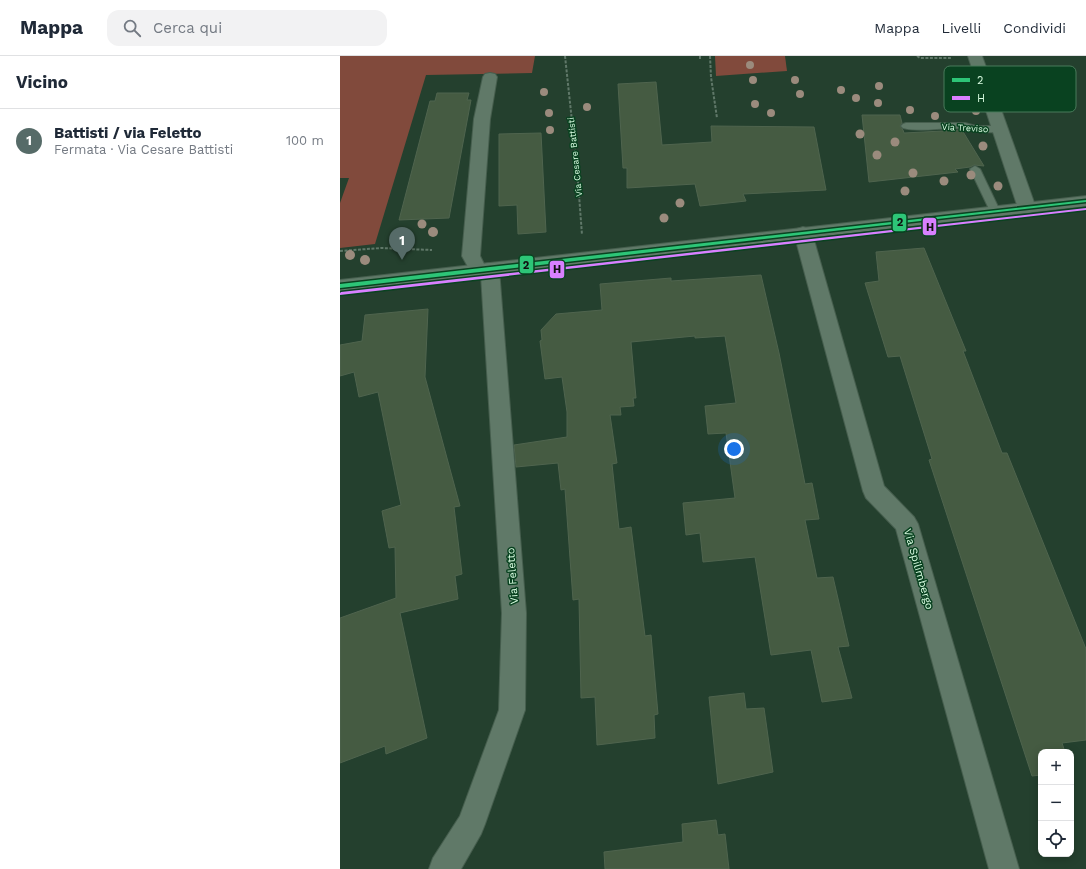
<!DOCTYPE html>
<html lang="it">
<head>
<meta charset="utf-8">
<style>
  :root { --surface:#fff; --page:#f2f2f3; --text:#1f2937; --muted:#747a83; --line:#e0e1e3; --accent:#566b68 }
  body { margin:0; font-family:"Work Sans",sans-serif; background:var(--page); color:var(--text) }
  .controls { position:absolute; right:12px; bottom:12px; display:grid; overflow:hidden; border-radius:8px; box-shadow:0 2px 10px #0003 }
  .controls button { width:36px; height:36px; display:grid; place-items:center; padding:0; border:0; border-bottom:1px solid var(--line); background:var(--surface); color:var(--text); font:20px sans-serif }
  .you { position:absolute; left:394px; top:393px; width:14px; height:14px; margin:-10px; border:3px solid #fff; border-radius:50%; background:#1a73e8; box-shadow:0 0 0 6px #1a73e833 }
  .badge { display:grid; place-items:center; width:26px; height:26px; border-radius:50%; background:var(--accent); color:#fff; font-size:13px; font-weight:700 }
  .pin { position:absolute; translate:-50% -33px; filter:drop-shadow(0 1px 2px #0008) }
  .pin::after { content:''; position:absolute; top:21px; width:14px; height:12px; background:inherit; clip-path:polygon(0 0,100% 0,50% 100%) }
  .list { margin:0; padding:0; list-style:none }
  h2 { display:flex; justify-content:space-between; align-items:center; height:52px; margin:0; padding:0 16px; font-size:17px }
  h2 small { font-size:13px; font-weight:400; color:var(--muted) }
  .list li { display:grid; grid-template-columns:26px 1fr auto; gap:12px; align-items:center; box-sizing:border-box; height:64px; padding:0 16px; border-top:1px solid var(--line) }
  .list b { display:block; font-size:15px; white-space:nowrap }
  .list p { margin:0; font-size:13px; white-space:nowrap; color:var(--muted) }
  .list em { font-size:13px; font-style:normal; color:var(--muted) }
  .icon { flex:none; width:22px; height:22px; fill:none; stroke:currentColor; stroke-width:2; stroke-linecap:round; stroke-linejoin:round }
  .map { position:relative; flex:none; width:746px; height:813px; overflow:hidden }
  header { display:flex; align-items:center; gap:24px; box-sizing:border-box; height:56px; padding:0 20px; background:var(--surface); border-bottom:1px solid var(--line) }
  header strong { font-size:19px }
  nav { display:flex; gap:22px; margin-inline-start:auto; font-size:14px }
  .search { width:280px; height:36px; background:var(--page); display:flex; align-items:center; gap:10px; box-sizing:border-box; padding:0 14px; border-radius:12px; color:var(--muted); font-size:15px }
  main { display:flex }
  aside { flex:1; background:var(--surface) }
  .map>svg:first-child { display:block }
  .green { fill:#814a3c }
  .building { fill:#455b42; stroke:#4f644e }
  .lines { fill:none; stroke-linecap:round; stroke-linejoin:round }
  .service-casing { stroke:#465e4e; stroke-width:2 }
  .minor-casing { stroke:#465e4e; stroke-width:2 }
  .tertiary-casing { stroke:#465e4e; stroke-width:2 }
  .path { stroke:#607869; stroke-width:2; stroke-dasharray:3 1.5; stroke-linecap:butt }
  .service { fill:#607968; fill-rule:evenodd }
  .minor { fill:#607968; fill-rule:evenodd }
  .tertiary { fill:#607968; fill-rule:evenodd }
  .bus-1-casing { stroke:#094220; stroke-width:3 }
  .bus-2-casing { stroke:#094220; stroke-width:3 }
  .bus-1 { fill:#2dc577; fill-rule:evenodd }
  .bus-2 { fill:#d880ff; fill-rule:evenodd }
  .tree { fill:#9b8b7d }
  .labels { text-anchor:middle; stroke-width:3; stroke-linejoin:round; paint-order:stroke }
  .far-street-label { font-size:9px; fill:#dafde2; stroke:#094220 }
  .street-label { font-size:11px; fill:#dafde2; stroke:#094220 }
  .key { fill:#094220; stroke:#487a5a; stroke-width:1 }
  .key-label { font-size:11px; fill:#dafde2 }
  .line-badge { stroke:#094220; stroke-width:1.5 }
  .pale-badge-label { font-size:11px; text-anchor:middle; font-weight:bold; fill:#111 }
</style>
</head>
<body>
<header>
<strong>Mappa</strong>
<div class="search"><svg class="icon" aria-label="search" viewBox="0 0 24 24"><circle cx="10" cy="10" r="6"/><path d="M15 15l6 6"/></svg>Cerca qui</div>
<nav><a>Mappa</a><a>Livelli</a><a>Condividi</a></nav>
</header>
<main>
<aside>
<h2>Vicino<small></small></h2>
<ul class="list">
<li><span class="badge">1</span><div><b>Battisti / via Feletto</b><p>Fermata · Via Cesare Battisti</p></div><em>100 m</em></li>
</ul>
</aside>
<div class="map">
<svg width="746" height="813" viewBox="0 0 746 813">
  <rect width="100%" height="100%" fill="#24402e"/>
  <!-- green -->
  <g class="green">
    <polygon points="0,0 195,0 192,17 86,19 35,188 0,192 0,147 9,122 0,122"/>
    <polygon points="375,0 445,0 447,15 376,20"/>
  </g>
  <!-- building -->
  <g class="building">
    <polygon points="316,26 322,89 372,86 371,70 474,71 486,134 403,138 406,145 360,150 355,128 287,132 287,112 283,112 278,28"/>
    <polygon points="97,37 129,37 127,44 131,44 109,162 59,164 90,45 95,45"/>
    <polygon points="522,59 560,59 562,67 560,70 563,74 564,77 622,74 644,110 634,109 630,111 615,113 618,116 529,126"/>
    <polygon points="201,77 206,176 178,178 177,149 159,150 159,78"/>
    <polygon points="584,192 626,295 623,295 662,397 667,397 746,593 746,684 722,687 725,696 701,696 701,719 692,720 589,404 592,403 560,300 548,301 525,227 539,225 536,196"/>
    <polygon points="421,219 439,297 465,428 472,427 479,463 465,464 477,522 493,521 509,590 498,591 512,642 482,646 471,594 431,599 415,501 363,506 360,477 346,479 343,447 395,442 386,377 368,378 365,350 396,347 385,280 355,282 355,280 291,286 296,342 293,342 294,350 280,351 281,359 270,359 277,407 272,408 279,473 291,471 305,580 311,579 318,658 314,659 315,682 257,689 255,641 241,642 239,543 233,544 225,433 221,434 218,407 176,411 174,389 227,381 227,356 222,321 205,323 200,285 202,284 201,274 216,258 262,254 260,228 331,222 331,225"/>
    <polygon points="88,253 85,321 120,450 114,451 122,518 115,520 118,543 60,557 87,682 46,698 45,690 0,707 0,562 56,542 55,491 49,492 42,455 61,449 38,336 19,341 14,316 0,320 0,289 22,285 25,259"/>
    <polygon points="404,637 406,653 424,652 433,716 378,728 369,641"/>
    <polygon points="376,764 378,779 385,778 389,813 265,813 264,796 343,786 342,768"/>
  </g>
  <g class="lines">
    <defs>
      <g id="service">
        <path d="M566,67H625L636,70H660L665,73C658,80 634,74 625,73C605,70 583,77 563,72L561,70L563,68Z"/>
        <polygon points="635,110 640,113 660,155 659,157 651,157 650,155 630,113"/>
      </g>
      <g id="minor">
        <polygon points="628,0 642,0 696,152 693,156 687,157 681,156 678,152"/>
        <polygon points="150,17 155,18 157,21 150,63 140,200 144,208 150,207 156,209 159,213 186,557 185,654 145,768 141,778 121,813 89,813 93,802 120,760 159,654 162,557 141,219 138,220 132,218 122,200 134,63 143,21 145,18"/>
        <polygon points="463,171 469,173 472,177 544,430 574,461 578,468 679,813 649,813 556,473 526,442 523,435 454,177 457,173"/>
      </g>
      <polygon id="tertiary" points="746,140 746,150 0,236 0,224"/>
    </defs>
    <!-- service casing -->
    <use href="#service" class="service-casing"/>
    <!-- minor casing -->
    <use href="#minor" class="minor-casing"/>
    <!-- tertiary casing -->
    <use href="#tertiary" class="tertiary-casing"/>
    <!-- path -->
    <g class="path">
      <polyline points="225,0 237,112 242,179"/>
      <polyline points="360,0 360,3"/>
      <polyline points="370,0 371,21 377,62"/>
      <polyline points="577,0 580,2 611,2"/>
      <polyline points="0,195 41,192 92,194"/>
    </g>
    <!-- service -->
    <use href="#service" class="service"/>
    <!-- minor -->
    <use href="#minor" class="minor"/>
    <!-- tertiary -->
    <use href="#tertiary" class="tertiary"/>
    <defs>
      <polygon id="bus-1" points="746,144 746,146 0,232 0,228"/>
      <polygon id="bus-2" points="746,152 746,154 0,239 0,237 1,236"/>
    </defs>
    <!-- bus-1 casing -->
    <use href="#bus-1" class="bus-1-casing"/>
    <!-- bus-2 casing -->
    <use href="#bus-2" class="bus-2-casing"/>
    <!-- bus-1 -->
    <use href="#bus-1" class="bus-1"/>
    <!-- bus-2 -->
    <use href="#bus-2" class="bus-2"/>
  </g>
  <!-- trees -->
  <g class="tree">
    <circle cx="410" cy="9" r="4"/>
    <circle cx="413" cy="24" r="4"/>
    <circle cx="455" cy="24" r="4"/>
    <circle cx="539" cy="30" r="4"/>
    <circle cx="501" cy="34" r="4"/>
    <circle cx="204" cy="36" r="4"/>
    <circle cx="460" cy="38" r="4"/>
    <circle cx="516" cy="42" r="4"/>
    <circle cx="538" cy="47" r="4"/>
    <circle cx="415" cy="48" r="4"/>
    <circle cx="247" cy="51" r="4"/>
    <circle cx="570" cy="54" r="4"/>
    <circle cx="636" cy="55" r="4"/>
    <circle cx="209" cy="57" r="4"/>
    <circle cx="431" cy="57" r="4"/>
    <circle cx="595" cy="60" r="4"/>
    <circle cx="210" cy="74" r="4"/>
    <circle cx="520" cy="78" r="4.5"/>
    <circle cx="555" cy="86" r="4.5"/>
    <circle cx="643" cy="90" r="4.5"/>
    <circle cx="537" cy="99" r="4.5"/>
    <circle cx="573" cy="117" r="4.5"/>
    <circle cx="631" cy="119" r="4.5"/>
    <circle cx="604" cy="125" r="4.5"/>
    <circle cx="658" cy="130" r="4.5"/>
    <circle cx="565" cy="135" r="4.5"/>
    <circle cx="340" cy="147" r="4.5"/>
    <circle cx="324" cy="162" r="4.5"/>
    <circle cx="82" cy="168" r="4.5"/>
    <circle cx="93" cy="176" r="5"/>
    <circle cx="10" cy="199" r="5"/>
    <circle cx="25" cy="204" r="5"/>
  </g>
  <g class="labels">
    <!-- far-street labels -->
    <g class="far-street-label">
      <text transform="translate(625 72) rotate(3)" y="3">Via Treviso</text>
      <text transform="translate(235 101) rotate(-96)" y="3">Via Cesare Battisti</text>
    </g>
    <!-- street labels -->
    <g class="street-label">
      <text transform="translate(579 513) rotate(74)" y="4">Via Spilimbergo</text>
      <text transform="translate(172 520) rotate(-94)" y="4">Via Feletto</text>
    </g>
  </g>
  <!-- legend -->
  <rect x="604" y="10" width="132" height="46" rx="6" class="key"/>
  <rect x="612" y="22" width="18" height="4" fill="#2dc577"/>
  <rect x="612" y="40" width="18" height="4" fill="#d880ff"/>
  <g class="key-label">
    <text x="637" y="28">2</text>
    <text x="637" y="46">H</text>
  </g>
  <g class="line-badge">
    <rect x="552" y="157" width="15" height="19" rx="4" fill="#2dc577"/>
    <rect x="582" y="161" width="15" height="19" rx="4" fill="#d880ff"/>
    <rect x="179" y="199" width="15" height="19" rx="4" fill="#2dc577"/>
    <rect x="209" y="204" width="16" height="19" rx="4" fill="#d880ff"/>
  </g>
  <g class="pale-badge-label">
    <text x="560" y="170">2</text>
    <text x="590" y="175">H</text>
    <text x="186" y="213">2</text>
    <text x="217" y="217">H</text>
  </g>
</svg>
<div class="controls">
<button>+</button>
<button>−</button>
<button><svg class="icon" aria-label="locate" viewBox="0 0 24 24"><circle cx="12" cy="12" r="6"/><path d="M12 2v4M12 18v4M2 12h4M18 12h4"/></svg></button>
</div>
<div class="you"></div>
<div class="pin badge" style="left:62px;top:204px">1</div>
</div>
</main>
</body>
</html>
